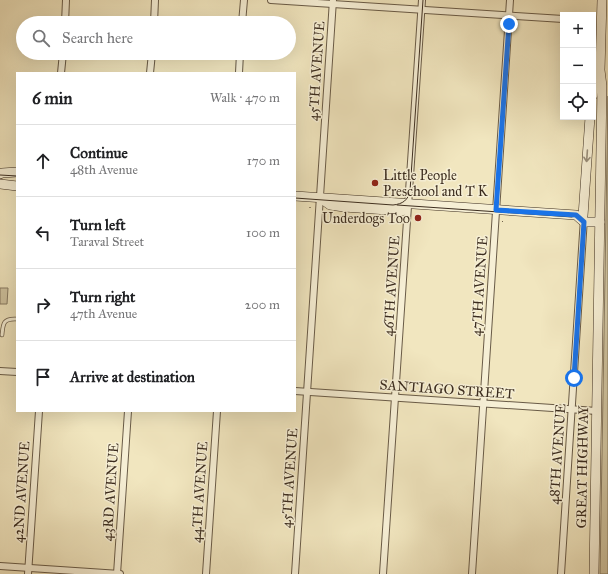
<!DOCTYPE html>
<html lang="en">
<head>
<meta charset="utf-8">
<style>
  :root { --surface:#fff; --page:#f6f6f6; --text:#202124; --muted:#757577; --line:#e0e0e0 }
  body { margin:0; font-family:"IM FELL Great Primer",serif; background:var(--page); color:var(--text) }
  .controls { position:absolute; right:12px; top:12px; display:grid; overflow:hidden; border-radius:0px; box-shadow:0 4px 16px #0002 }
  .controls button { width:36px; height:36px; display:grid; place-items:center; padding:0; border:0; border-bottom:1px solid var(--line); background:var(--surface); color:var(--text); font:20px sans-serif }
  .stop { position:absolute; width:12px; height:12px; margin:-9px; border:3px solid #1a73e8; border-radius:50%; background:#fff }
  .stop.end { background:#1a73e8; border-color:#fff; box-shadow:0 1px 4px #0008 }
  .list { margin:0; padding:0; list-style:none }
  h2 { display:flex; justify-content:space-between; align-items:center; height:52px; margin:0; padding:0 16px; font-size:17px }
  h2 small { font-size:13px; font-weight:400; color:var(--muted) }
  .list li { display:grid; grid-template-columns:26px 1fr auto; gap:12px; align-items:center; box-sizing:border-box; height:72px; padding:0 16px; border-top:1px solid var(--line) }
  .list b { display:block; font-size:15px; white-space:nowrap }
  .list p { margin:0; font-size:13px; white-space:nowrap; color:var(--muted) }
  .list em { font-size:13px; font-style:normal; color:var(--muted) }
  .icon { flex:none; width:22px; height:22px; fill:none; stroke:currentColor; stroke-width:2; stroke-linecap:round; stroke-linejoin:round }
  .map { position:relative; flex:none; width:608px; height:574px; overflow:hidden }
  .search { position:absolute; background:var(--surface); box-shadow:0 4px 16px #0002; left:16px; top:16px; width:280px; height:44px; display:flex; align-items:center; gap:10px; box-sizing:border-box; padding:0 14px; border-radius:22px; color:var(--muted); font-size:15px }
  .panel { position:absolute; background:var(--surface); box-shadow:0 4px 16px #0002; left:16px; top:72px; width:280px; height:340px; border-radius:0px }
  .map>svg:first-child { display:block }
  .green { fill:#d2c7a4; stroke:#877a62 }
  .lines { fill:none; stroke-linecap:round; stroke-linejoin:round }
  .lane-casing { stroke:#695b47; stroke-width:4.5 }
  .street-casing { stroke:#695b47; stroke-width:8 }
  .secondary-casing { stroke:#3c2d1f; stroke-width:10 }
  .path { stroke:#3c2d1f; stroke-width:1; stroke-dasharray:1 2; stroke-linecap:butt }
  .lane { stroke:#f6efd5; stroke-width:3 }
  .street { stroke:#f6efd5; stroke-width:6 }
  .secondary { stroke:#f6efd5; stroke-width:9 }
  .tram { stroke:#3c2d1f; stroke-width:1 }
  .oneway { stroke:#998e7a }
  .route { stroke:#1a73e8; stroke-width:5 }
  .poi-dot { fill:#8f2418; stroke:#f6efd5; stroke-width:1.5 }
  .labels { text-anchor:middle; stroke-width:3; stroke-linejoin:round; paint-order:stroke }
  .street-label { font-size:14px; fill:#3c2d1f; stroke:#f6efd5 }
  .poi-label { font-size:14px; fill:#3c2d1f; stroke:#f6efd5; text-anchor:start }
</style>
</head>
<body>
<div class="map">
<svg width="608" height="574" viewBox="0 0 608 574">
  <rect width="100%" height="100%" fill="#f1e6bf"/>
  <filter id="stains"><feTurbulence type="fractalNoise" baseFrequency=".005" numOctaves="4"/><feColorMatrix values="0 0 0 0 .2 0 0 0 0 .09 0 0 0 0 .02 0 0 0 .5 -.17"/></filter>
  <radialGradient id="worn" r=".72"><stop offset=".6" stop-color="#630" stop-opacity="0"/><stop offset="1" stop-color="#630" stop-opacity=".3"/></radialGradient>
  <!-- green -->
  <g class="green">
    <polygon points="608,96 608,574 600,574"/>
    <polygon points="0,288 8,288 7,304 0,304"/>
  </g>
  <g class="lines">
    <defs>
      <path id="lane" d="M2,335C3,324 3,318 17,319"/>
      <g id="street">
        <polyline points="271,0 563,19"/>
        <polyline points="65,23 66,0"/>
        <polyline points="154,23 155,0"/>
        <polyline points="242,23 244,0"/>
        <polyline points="61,73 63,53"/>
        <polyline points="150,73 152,53"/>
        <polyline points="239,73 240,53"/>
        <polyline points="0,371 17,372"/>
        <polyline points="295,391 597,411"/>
        <polyline points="0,566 120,574"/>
        <polyline points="28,574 39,411"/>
        <polyline points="117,574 128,411"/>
        <polyline points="206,574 217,411"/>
        <polyline points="295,574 333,0"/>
        <polyline points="383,574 422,0"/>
        <polyline points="472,574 510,0"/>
        <polyline points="561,574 584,218"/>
      </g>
      <g id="secondary">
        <polyline points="593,95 595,84 598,73"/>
        <polyline points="0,174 2,173 17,172"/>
        <polyline points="0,184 17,186"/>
        <polyline points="295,196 576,215 584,222 600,222"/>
        <polyline points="323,200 330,205 344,207 402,211 408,204"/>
        <polyline points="583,216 590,117"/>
        <polyline points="594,574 602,86 600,70 602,0"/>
      </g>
    </defs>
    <!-- lane casing -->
    <use href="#lane" class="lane-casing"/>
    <!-- street casing -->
    <use href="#street" class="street-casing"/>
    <!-- secondary casing -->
    <use href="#secondary" class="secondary-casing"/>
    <!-- path -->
    <g class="path">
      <polyline points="400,193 400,195"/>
      <polyline points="310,208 310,207"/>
      <polyline points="502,222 504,220"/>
    </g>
    <!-- lane -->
    <use href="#lane" class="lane"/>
    <!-- street -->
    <use href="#street" class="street"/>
    <!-- secondary -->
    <use href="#secondary" class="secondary"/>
    <!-- tram -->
    <g class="tram">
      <polyline points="0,175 17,176"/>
      <path d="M295,198L393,205C403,204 408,200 410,191L423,0"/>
      <polyline points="397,205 572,217"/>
    </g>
  </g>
  <!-- one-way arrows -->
  <defs><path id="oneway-shaft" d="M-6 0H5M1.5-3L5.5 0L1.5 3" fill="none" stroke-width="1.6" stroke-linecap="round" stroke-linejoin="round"/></defs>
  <use class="oneway" href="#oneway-shaft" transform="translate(587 156) rotate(94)"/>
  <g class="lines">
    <!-- route -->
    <polyline class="route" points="509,24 496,210 576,215 584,222 574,378"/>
  </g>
  <!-- markers -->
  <g class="poi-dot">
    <circle cx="375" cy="183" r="4"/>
    <circle cx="418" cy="218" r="4"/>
  </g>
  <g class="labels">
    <!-- street labels -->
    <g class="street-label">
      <text transform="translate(316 71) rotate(-86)" y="5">45TH AVENUE</text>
      <text transform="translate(391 286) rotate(-86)" y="5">46TH AVENUE</text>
      <text transform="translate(479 286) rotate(-86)" y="5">47TH AVENUE</text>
      <text transform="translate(447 389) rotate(4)" y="5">SANTIAGO STREET</text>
      <text transform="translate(557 454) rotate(-86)" y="5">48TH AVENUE</text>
      <text transform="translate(582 467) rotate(-89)" y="5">GREAT HIGHWAY</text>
      <text transform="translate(289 478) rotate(-86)" y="5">45TH AVENUE</text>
      <text transform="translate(21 492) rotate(-86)" y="5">42ND AVENUE</text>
      <text transform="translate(110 492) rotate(-86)" y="5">43RD AVENUE</text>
      <text transform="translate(199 492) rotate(-86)" y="5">44TH AVENUE</text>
    </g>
    <!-- poi labels -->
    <g class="poi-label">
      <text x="383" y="180">Little People<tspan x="383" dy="16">Preschool and T K</tspan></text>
      <text x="410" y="223" text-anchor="end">Underdogs Too</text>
    </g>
  </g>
  <rect width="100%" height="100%" filter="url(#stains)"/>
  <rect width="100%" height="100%" fill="url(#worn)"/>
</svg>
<div class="controls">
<button>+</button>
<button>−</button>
<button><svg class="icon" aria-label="locate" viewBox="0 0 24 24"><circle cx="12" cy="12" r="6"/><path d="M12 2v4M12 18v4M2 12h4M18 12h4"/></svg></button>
</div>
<div class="stop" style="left:574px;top:378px"></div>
<div class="stop end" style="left:509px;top:24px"></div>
<div class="search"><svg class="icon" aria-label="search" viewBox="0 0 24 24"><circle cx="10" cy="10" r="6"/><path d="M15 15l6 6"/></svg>Search here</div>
<section class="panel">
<h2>6 min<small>Walk · 470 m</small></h2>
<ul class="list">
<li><svg class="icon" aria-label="ahead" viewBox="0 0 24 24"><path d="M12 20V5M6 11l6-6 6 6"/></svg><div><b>Continue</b><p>48th Avenue</p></div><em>170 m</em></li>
<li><svg class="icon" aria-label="left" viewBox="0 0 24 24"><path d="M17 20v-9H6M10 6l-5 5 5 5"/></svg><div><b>Turn left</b><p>Taraval Street</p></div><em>100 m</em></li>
<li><svg class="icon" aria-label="right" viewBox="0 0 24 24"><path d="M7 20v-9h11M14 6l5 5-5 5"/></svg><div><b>Turn right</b><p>47th Avenue</p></div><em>200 m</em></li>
<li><svg class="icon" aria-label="arrive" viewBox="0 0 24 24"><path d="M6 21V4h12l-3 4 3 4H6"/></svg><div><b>Arrive at destination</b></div></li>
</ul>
</section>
</div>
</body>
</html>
